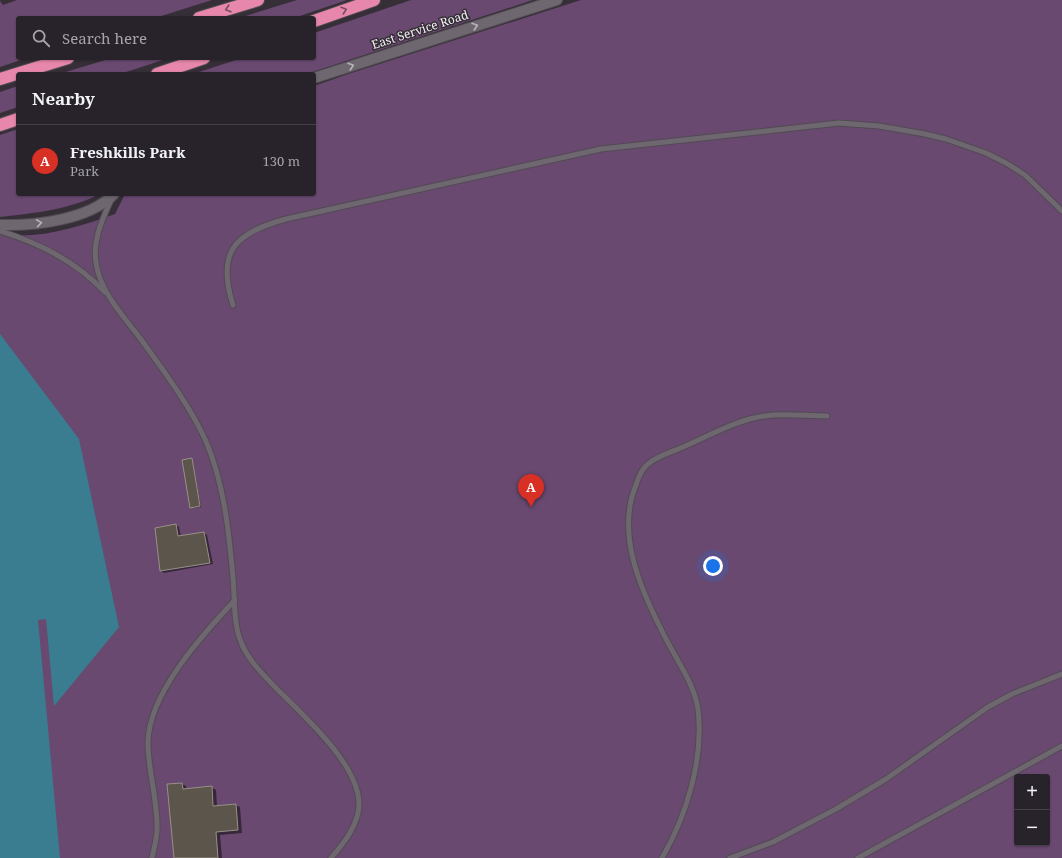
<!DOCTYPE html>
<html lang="en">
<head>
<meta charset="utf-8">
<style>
  :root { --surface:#28232a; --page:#342f36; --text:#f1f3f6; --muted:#a5a4a8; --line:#444047; --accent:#d93025 }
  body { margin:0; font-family:"Noto Serif",serif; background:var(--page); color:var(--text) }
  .controls { position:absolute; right:12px; bottom:12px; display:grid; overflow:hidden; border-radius:4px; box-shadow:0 1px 3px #0004 }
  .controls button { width:36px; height:36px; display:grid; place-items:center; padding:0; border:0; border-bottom:1px solid var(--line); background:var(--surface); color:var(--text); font:20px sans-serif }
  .you { position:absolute; left:713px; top:566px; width:14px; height:14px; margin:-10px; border:3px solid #fff; border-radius:50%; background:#1a73e8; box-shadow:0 0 0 6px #1a73e833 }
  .badge { display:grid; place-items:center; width:26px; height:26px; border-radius:50%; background:var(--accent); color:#fff; font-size:13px; font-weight:700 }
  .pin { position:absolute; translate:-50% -33px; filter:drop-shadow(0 1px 2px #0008) }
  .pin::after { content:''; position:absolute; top:21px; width:14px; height:12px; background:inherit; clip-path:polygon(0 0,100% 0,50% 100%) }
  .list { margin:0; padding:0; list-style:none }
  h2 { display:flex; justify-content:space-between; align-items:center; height:52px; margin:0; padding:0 16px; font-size:17px }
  h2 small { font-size:13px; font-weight:400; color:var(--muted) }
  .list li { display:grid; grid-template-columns:26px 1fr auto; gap:12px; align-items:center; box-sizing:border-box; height:72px; padding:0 16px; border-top:1px solid var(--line) }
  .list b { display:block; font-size:15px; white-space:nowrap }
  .list p { margin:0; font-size:13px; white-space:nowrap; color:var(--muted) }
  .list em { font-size:13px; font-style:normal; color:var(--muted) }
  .icon { flex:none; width:22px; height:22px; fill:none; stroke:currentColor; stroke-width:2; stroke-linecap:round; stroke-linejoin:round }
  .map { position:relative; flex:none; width:1062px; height:858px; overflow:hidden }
  .search { position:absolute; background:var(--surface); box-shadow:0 1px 3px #0004; left:16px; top:16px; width:300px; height:44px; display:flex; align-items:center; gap:10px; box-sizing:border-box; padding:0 14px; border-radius:4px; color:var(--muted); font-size:15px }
  .panel { position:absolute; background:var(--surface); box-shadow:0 1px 3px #0004; left:16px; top:72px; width:300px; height:124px; border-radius:4px }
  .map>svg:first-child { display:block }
  .green { fill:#694970; fill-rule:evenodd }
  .water { fill:#3a7d90 }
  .shadow { fill:#0007 }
  .building { fill:#5b554b; stroke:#989186 }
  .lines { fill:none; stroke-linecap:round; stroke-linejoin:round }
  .lane-casing { stroke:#514b52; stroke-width:7 }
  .street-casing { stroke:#514b52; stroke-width:12 }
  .highway-casing { stroke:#514b52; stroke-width:14 }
  .lane { stroke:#6e6770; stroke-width:5 }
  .street { stroke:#6e6770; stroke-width:10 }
  .highway { stroke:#e787ab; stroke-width:12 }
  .oneway { stroke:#744e60 }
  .oneway2 { stroke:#b8b2b9 }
  .labels { text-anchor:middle; stroke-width:3; stroke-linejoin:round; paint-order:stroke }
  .street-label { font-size:12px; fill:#f4f0f5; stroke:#362f38 }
</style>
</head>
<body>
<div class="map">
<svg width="1062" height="858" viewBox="0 0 1062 858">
  <rect width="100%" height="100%" fill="#362f38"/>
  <!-- green -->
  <g class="green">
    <polygon points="17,0 212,0 155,18 18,18 18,58 27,58 0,67 0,1 3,5"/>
    <polygon points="297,0 347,0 294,18 239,18"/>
    <polygon points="411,0 533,0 306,74 193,74 242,58 314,58 314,33"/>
    <path d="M581,0H1062V858H0V234C39,240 78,227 115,214L125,194H314V86L348,74ZM1017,777H1047V843H1017Z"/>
    <polygon points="112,58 169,58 120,74 59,74"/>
    <polygon points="18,86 18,107 0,113 0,92"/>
    <path d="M18,129V194H100C68,210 35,213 0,217V135Z"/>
  </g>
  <!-- water -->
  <polygon class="water" points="0,334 79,439 119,627 54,706 46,619 38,620 60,858 0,858"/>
  <!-- shadow -->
  <g class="shadow">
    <polygon points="192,459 201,507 192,508 191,508"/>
    <polygon points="176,525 179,527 181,537 204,533 207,535 213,564 164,573 161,571"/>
    <polygon points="182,784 186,786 187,790 211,787 216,790 217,806 235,805 240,807 242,833 220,835 222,858 227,858 175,858"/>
  </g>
  <!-- building -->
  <g class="building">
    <polygon points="192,458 200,506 190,508 182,460"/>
    <polygon points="176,524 178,536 204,532 210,563 160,571 155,528"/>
    <polygon points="182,783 183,789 212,786 213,806 236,804 238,830 216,832 218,858 174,858 167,784"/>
  </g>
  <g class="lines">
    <defs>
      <g id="lane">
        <path d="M111,200C101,222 91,244 97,268C103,295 124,317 140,338C163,370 188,403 205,439C224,482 229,532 233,578C235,598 233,623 241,642C247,658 260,671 272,684C300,713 368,770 358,813C354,831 342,845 331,858"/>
        <path d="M0,231C41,244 75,261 105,292"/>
        <path d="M233,305C216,251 235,233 286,219L601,149L839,123L879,126L925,134L946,139L986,153L1006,163L1025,175L1062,211"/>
        <path d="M152,858C154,847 158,836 157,825C157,798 148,770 148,743C148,694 203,634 235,600"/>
        <path d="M662,858C687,815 704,758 698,709C694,682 673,655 662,631C640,588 616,533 636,485C638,478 642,469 648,464C657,456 672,452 683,447C707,437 730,423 754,418C778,412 803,416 827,416"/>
        <polyline points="730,858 773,842 836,809 886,779 988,707 1012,694 1062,674"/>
        <polyline points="858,858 1062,746"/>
      </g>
      <g id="street">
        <polyline points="314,78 557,0"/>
        <path d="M0,225C34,226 89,220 114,194"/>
      </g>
      <g id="highway">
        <polyline points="199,18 258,0"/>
        <polyline points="314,21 374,0"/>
        <polyline points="157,74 204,58"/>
        <polyline points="0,79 68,58"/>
        <polyline points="0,125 18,119"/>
      </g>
    </defs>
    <!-- lane casing -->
    <use href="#lane" class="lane-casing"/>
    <!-- street casing -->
    <use href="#street" class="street-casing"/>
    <!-- highway casing -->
    <use href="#highway" class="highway-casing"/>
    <!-- lane -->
    <use href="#lane" class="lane"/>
    <!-- street -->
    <use href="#street" class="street"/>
    <!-- highway -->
    <use href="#highway" class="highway"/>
  </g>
  <!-- one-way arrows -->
  <defs><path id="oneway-chevron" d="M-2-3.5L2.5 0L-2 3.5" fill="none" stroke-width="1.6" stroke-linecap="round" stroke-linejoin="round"/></defs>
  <g class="oneway">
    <use href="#oneway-chevron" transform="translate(228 9) rotate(163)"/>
    <use href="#oneway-chevron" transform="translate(344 10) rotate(-19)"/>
  </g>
  <g class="oneway2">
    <use href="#oneway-chevron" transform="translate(475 26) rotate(-18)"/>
    <use href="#oneway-chevron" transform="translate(351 66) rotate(-18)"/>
    <use href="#oneway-chevron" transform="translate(39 223) rotate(-8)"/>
  </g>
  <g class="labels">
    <!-- street labels -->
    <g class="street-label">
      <text transform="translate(420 30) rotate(-18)" y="4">East Service Road</text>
    </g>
  </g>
</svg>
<div class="controls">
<button>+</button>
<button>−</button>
</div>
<div class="you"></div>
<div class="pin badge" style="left:531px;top:507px">A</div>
<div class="search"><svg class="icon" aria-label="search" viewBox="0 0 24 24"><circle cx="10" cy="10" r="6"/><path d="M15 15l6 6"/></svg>Search here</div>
<section class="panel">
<h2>Nearby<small></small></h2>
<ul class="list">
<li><span class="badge">A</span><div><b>Freshkills Park</b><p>Park</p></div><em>130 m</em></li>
</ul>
</section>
</div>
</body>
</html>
